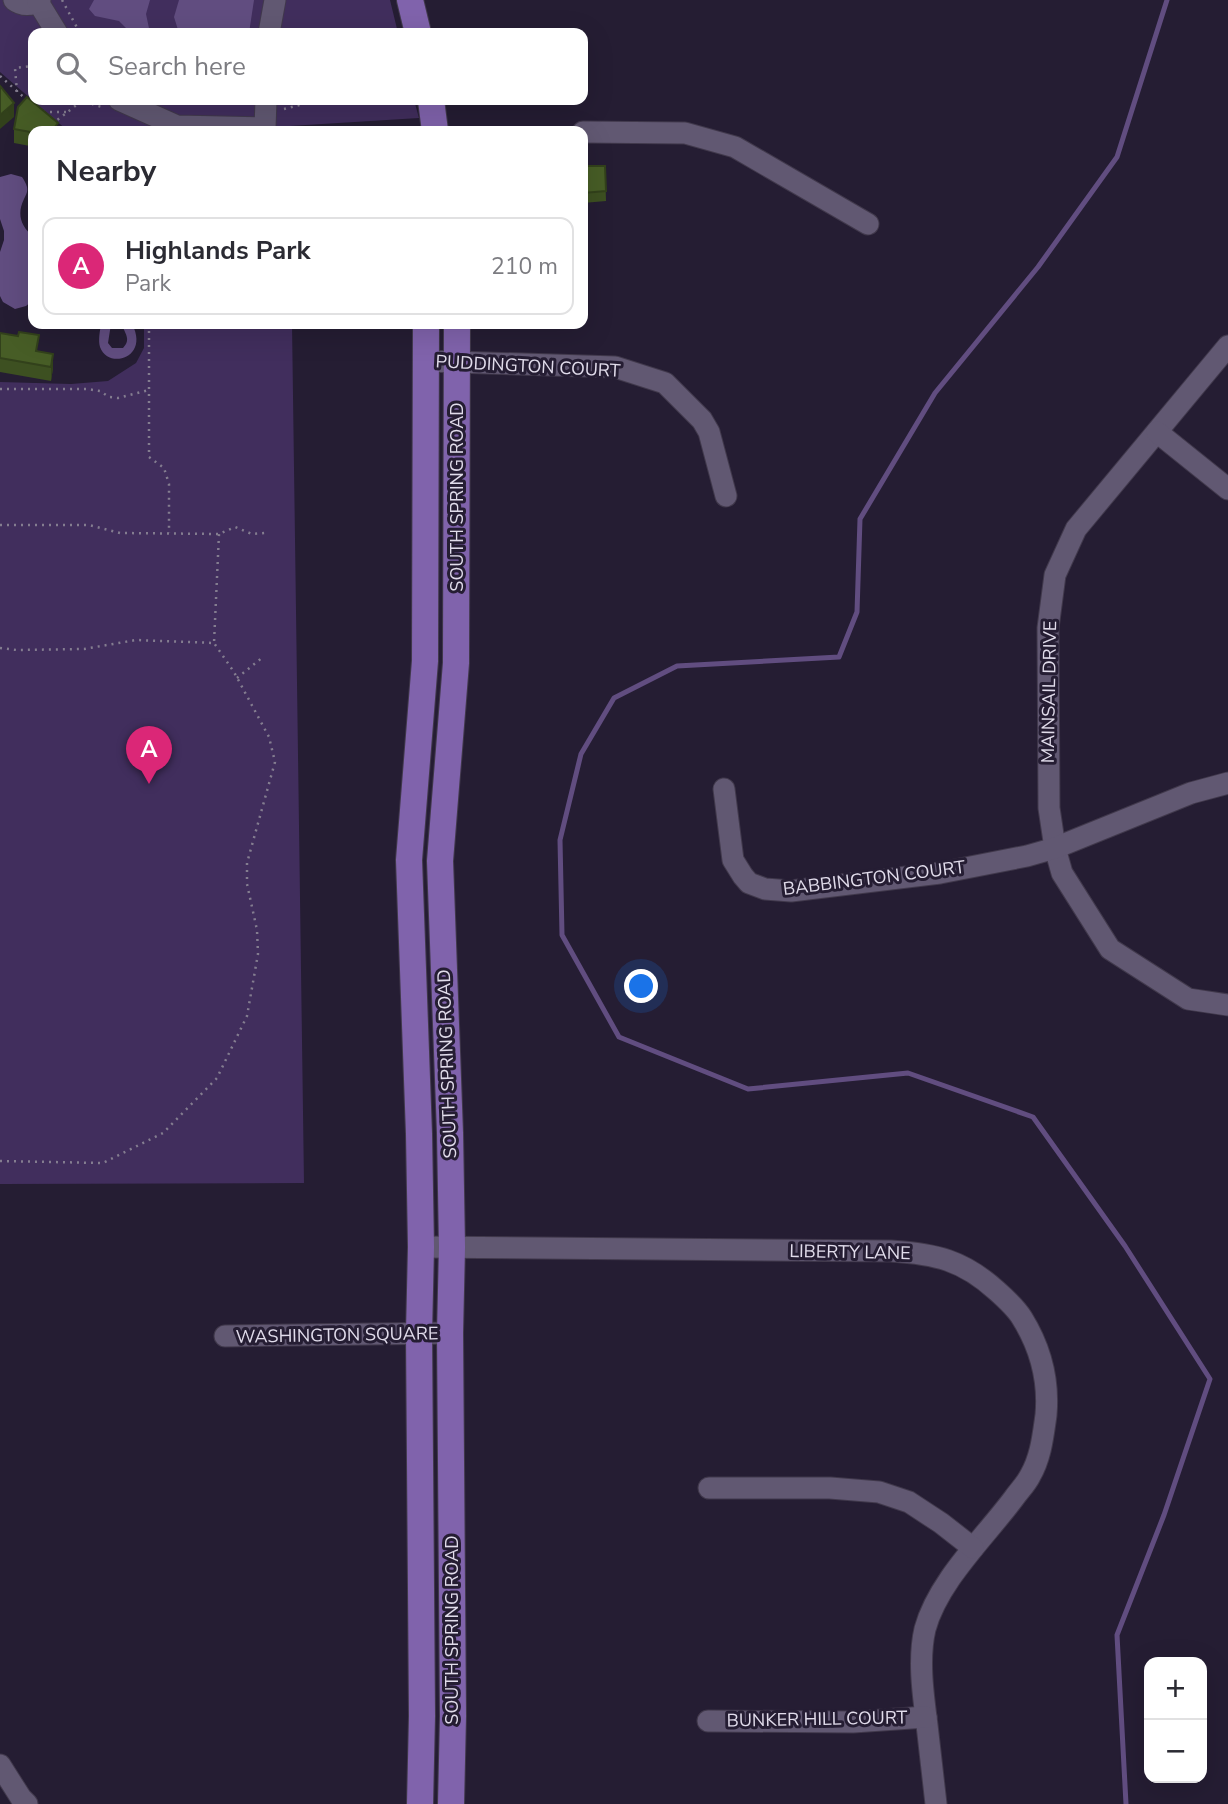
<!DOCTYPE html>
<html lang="en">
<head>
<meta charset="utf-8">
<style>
  :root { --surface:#fff; --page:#f7f7f7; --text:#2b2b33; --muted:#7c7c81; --line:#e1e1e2; --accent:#db2777 }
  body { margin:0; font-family:"Nunito Sans",sans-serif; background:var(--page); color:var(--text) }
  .controls { position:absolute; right:21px; bottom:21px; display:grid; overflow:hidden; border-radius:14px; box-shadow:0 7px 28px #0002 }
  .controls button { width:63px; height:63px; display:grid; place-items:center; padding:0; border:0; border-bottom:2px solid var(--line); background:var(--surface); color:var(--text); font:35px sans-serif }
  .you { position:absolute; left:642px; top:987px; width:24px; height:24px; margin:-18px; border:5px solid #fff; border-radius:50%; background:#1a73e8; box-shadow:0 0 0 10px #1a73e833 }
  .badge { display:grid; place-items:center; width:46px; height:46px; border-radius:50%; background:var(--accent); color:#fff; font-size:23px; font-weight:700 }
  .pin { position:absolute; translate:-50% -58px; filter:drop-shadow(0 2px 4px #0008) }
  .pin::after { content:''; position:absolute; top:37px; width:24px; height:21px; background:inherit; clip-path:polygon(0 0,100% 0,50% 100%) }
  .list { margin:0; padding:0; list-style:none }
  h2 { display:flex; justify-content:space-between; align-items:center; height:91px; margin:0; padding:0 28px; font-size:30px }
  h2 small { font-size:23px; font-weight:400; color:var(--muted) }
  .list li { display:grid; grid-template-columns:46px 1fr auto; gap:21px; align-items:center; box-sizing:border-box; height:98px; margin:0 14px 14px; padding:0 14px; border:2px solid var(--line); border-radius:14px }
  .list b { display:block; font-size:26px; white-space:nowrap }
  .list p { margin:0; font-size:23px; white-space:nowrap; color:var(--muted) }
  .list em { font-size:23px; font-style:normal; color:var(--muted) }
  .icon { flex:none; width:38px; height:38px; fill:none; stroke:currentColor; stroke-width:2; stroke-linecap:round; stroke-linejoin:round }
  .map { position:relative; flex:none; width:1228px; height:1804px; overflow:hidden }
  .search { position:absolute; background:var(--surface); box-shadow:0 7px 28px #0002; left:28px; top:28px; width:560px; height:77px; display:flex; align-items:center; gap:18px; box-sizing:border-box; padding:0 24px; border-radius:14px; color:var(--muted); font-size:26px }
  .panel { position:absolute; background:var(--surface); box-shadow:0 7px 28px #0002; left:28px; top:126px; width:560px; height:203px; border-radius:14px }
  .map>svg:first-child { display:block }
  .green { fill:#412e5d }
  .water { fill:#614d80 }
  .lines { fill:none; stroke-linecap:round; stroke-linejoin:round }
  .stream { stroke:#614d80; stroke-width:5 }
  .minor-casing { stroke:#41394c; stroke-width:23 }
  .major-casing { stroke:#41394c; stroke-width:28 }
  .path { stroke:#847d90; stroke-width:2.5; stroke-dasharray:2 5; stroke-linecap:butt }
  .minor { stroke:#615872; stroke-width:21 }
  .major { stroke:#8063ac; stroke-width:26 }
  .wall { fill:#3d5021 }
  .shaded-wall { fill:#32411b }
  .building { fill:#475d26; stroke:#32411b; stroke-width:2 }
  .labels { text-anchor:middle; stroke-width:6; stroke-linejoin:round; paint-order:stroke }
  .street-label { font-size:18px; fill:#e1dceb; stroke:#251d33 }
</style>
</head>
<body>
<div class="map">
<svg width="1228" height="1804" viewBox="0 0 1228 1804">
  <rect width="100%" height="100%" fill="#251d33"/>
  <!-- green -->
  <g class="green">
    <polygon points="0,0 390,0 398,33 33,33 33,100 414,100 419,118 290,126 289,131 68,131 0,72"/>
    <polygon points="144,324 292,324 304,1183 0,1184 0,382 71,384 108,381 136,363 144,348"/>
  </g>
  <!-- water -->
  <g class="water">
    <polygon points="94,0 150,0 146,14 150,33 131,33 119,21 95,16 89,9"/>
    <polygon points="179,0 254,0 249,33 179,33 174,17"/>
    <path d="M11,174L22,177C24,180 26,183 27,187C28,192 26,195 24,199C17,213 20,226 33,236V300L26,306L15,309L3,302L0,296V252L4,240V231L0,219V177Z"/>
    <path d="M101,324H111L108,343L112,348H123C132,339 124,333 122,324H132C150,358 108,370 100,347C98,340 100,331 101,324Z"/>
  </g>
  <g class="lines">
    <!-- stream -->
    <polyline class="stream" points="1126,1804 1117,1635 1164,1515 1210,1379 1125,1246 1033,1117 908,1073 748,1089 619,1037 562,935 560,840 581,754 614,698 677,666 839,657 857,612 860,519 935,393 1038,267 1117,157 1167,0"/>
    <defs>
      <g id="minor">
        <path d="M14,0C22,6 32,6 40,0"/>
        <polyline points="38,2 57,33"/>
        <polyline points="269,33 275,0"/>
        <polyline points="119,100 177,126 265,128 266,100"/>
        <polyline points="583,132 685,133 735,147 868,224"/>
        <polyline points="1228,346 1076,529 1055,575 1048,628 1049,808 1055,848 1062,873 1110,949 1188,999 1228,1005"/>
        <polyline points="425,361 615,367 665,383 702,420 709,432 726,496"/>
        <polyline points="1157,432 1228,489"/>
        <polyline points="724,789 733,860 743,876 749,883 765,889 791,891 940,873 1027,856 1055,848 1191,793 1228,783"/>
        <path d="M421,1247L891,1251C936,1254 963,1260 997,1291C1006,1299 1016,1308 1022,1318C1040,1347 1049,1381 1046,1415C1043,1436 1041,1457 1030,1476C1026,1484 1019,1491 1014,1498C985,1537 938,1581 925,1629C918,1659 923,1694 927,1725C930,1751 933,1778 936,1804"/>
        <polyline points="225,1336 450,1333"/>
        <polyline points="709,1488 830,1488 879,1492 909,1502 941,1523 973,1548"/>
        <polyline points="708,1721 853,1722 926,1717"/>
        <polyline points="0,1765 21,1798 27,1804"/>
      </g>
      <g id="major">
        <polyline points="410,0 418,33"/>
        <polyline points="431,100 435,131"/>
        <polyline points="420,1804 422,1716 419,1333 421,1247 419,1134 409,860 425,661 426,324"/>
        <polyline points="451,1804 453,1716 450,1333 452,1247 450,1133 440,861 456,663 457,324"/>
      </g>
    </defs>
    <!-- minor casing -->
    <use href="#minor" class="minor-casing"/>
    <!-- major casing -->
    <use href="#major" class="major-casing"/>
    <!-- path -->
    <g class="path">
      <polyline points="62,0 80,33"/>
      <polyline points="0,76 28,101"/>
      <polyline points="17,92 15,68 33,66"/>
      <polyline points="86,100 94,105 102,107"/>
      <polyline points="284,109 320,100"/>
      <polyline points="43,112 68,112"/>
      <polyline points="52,124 83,100"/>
      <polyline points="149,324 149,457 164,468 169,484 169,533"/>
      <polyline points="0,389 87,389 100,391 109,397 118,398 149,390"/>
      <polyline points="0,525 89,525 120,533 219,534 235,527 252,534 265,533"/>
      <polyline points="0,648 17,650 84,649 136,640 214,643 219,534"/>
      <polyline points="237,678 263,657"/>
      <polyline points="0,1161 103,1163 163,1133 217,1078 247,1016 258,954 257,930 247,884 247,863 275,762 269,737 234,672 214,643"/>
    </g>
    <!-- minor -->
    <use href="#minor" class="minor"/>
    <!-- major -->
    <use href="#major" class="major"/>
  </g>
  <!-- wall -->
  <g class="wall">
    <polygon points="14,129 33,131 33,149 30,146 14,143"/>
    <polygon points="583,166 605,166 606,201 583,203"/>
    <polygon points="0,333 38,351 53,368 51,381 0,372"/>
  </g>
  <!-- shaded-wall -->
  <g class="shaded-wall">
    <polygon points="14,103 14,117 0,129 0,115"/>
    <polygon points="53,354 53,368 51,381 51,367"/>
  </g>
  <!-- building -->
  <g class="building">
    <polygon points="0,86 14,103 0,115"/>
    <polygon points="27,97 58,123 54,128 58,131 33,131 33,135 30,132 14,129 18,107"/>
    <polygon points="583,166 605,166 606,191 583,193"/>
    <polygon points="19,332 39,335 36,351 53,354 51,367 0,358 0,333 18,336"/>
  </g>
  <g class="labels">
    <!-- street labels -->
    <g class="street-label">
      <text transform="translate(528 366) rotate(3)" y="6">PUDDINGTON COURT</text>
      <text transform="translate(457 497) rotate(-90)" y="6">SOUTH SPRING ROAD</text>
      <text transform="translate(1049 692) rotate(-89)" y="6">MAINSAIL DRIVE</text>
      <text transform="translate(874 878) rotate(-7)" y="6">BABBINGTON COURT</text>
      <text transform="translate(447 1064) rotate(-92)" y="6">SOUTH SPRING ROAD</text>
      <text transform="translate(850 1252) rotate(1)" y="6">LIBERTY LANE</text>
      <text transform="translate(337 1335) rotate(-1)" y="6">WASHINGTON SQUARE</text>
      <text transform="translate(452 1630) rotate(-90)" y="6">SOUTH SPRING ROAD</text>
      <text transform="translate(817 1719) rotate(-1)" y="6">BUNKER HILL COURT</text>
    </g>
  </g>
</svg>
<div class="controls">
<button>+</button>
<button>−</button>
</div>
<div class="you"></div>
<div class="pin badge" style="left:149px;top:784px">A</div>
<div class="search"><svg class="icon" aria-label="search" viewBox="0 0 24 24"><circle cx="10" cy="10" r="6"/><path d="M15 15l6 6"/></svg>Search here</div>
<section class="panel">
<h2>Nearby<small></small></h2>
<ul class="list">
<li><span class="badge">A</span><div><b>Highlands Park</b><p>Park</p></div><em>210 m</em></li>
</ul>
</section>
</div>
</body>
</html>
